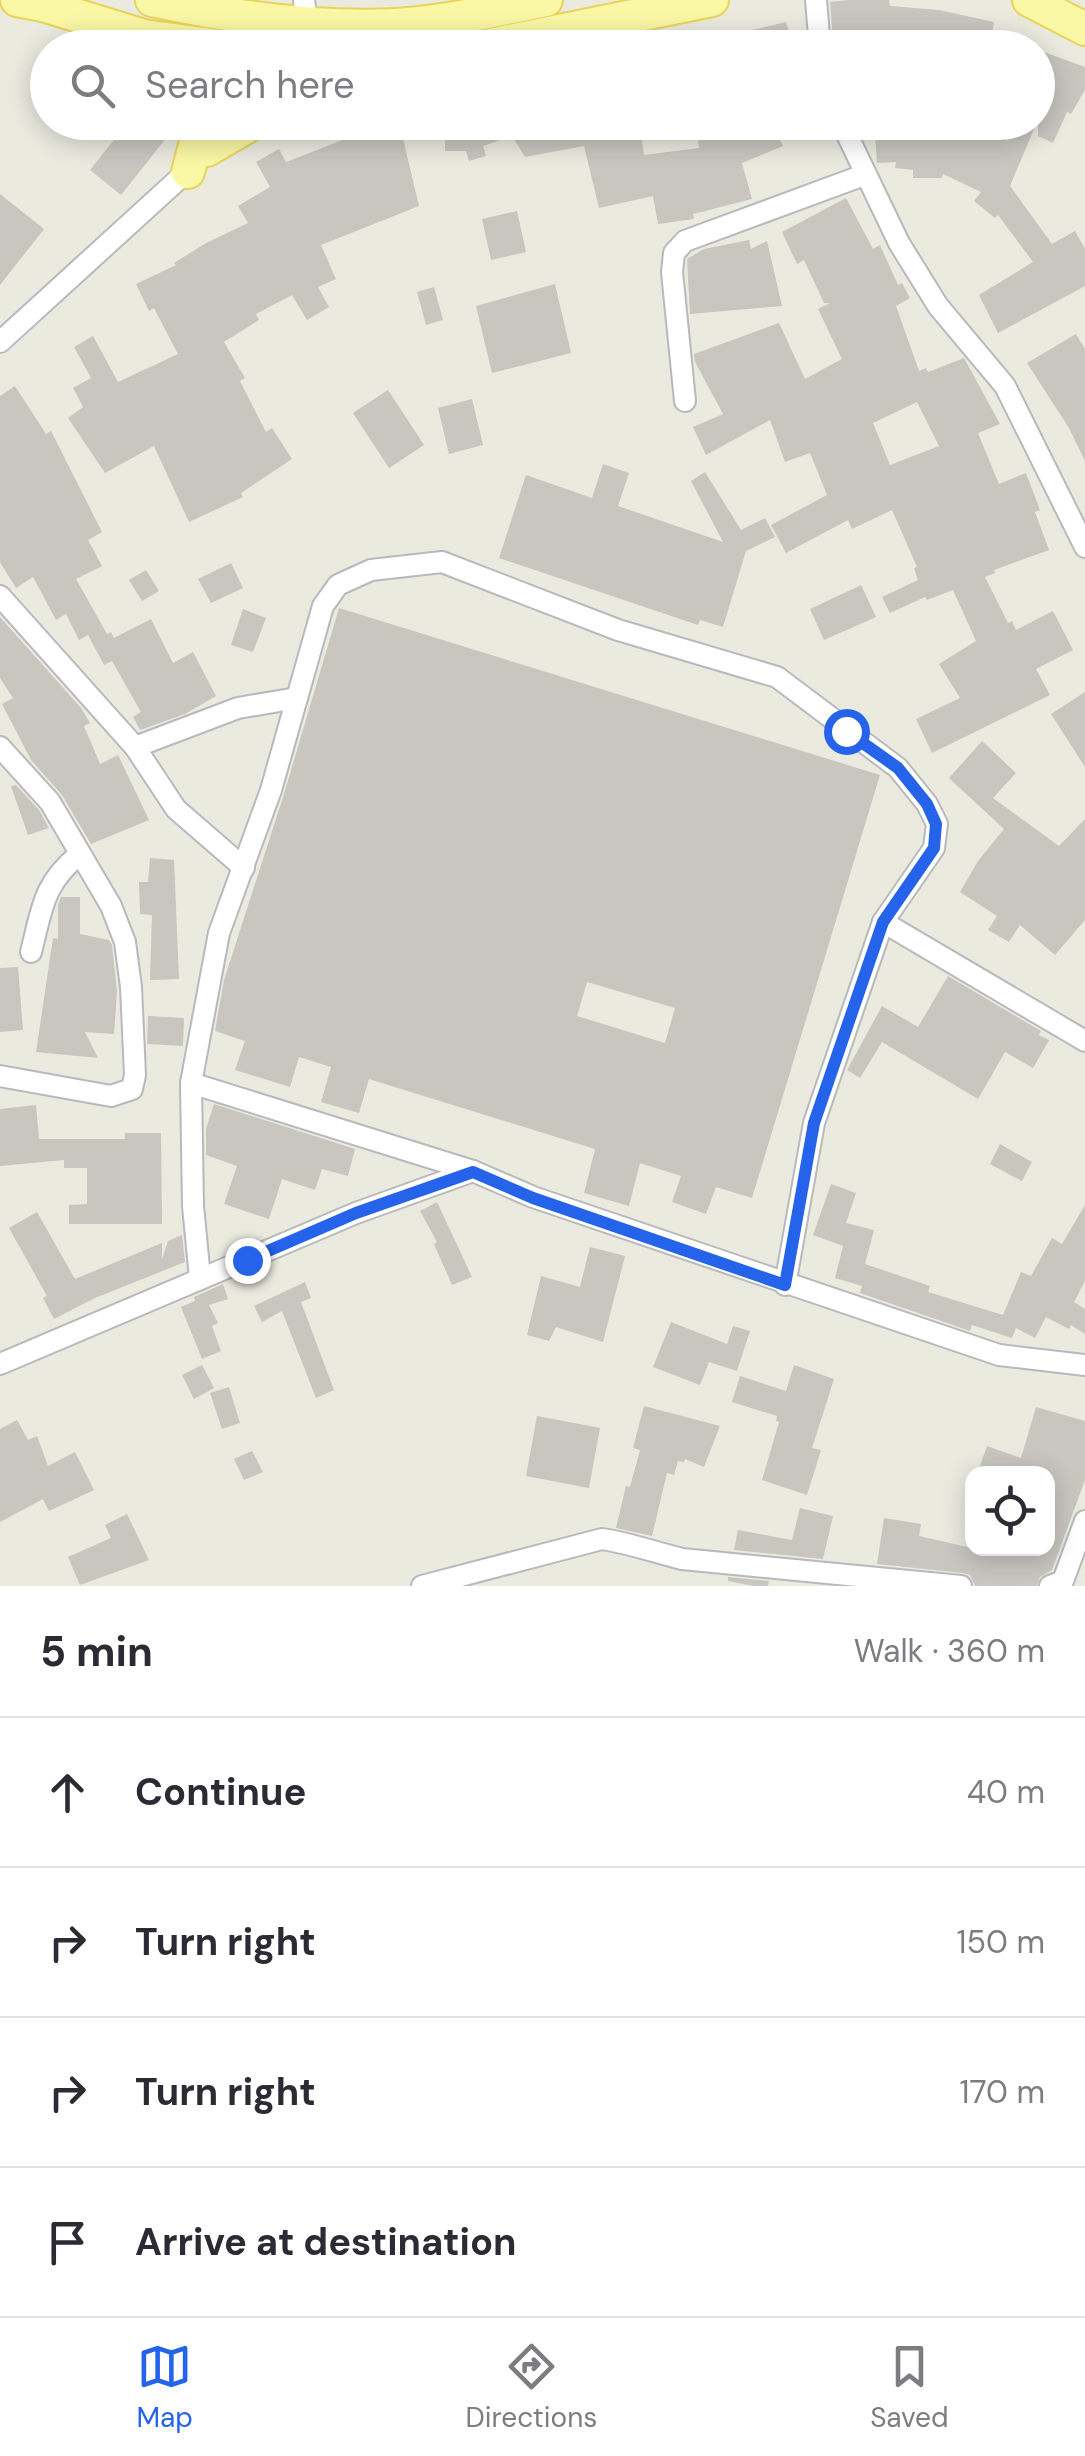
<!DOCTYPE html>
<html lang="en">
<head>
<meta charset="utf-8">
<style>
  :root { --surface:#fff; --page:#f7f7f7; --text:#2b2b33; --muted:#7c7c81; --line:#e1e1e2; --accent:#2563eb }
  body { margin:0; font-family:"DM Sans",sans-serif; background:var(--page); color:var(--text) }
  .controls { position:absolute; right:30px; bottom:30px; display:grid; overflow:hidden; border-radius:20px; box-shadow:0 5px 25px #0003 }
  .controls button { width:90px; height:90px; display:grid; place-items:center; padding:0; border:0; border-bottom:2px solid var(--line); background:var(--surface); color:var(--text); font:50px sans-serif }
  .stop { position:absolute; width:30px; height:30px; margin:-22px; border:8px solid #2563eb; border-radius:50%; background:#fff }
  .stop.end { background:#2563eb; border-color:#fff; box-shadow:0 2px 10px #0008 }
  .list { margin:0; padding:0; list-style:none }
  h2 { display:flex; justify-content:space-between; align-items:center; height:130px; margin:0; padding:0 40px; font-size:42px }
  h2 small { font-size:32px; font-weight:400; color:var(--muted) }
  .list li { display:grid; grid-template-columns:65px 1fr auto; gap:30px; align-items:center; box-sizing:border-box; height:150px; padding:0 40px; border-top:2px solid var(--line) }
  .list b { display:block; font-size:38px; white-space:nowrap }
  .list em { font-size:32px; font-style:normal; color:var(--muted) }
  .icon { flex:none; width:55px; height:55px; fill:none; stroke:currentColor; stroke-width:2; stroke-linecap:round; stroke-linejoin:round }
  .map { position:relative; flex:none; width:1085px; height:1586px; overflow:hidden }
  .search { position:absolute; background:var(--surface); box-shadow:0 5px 25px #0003; left:30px; right:30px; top:30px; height:110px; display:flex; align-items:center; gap:25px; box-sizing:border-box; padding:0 35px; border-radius:55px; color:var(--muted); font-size:38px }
  .sheet { height:730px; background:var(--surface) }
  nav { display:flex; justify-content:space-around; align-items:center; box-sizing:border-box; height:140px; border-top:2px solid var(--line); background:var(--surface); font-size:28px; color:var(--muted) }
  nav a { display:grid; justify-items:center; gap:5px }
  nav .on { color:var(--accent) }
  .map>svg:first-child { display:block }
  .building { fill:#c8c6bf; fill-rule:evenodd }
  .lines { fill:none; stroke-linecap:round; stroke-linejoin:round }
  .minor-casing { stroke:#b7b9be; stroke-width:24 }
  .primary-casing { stroke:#e9d45a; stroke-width:36 }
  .minor { stroke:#fff; stroke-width:20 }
  .primary { stroke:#faf8a5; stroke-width:32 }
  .route { stroke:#2563eb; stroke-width:12 }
</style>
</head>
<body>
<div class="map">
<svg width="1085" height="1586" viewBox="0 0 1085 1586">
  <rect width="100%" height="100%" fill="#ebeadf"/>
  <!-- building -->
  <g class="building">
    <polygon points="849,0 889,0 890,6 939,10 994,22 992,33 1025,48 946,48 900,38 902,48 847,48 845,38 833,40 830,2"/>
    <polygon points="786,22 793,45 711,48 711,40"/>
    <polygon points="1038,50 1085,67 1085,90 1071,114 1067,112 1053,143 1038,136"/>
    <polygon points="128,122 179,122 121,195 90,170"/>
    <polygon points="445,122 639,122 644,155 699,148 695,122 772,122 783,146 742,163 752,199 693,214 694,219 658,224 653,196 599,208 584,146 525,157 512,136 483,146 486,156 469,161 466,151 445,151"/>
    <polygon points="958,122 971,122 1008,141 1016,122 1037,122 1010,186 1052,244 1075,231 1085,249 1085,286 998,333 979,295 1033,262 998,215 995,218 974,201 981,192 943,174 942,178 913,178 913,170 895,168 896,162 877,163 875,134 914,129 916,139 952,134"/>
    <polygon points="400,126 419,206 321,245 336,279 318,287 329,307 307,320 292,295 256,314 259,320 224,342 245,378 240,381 266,432 272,428 292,459 241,493 243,497 189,522 154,446 105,473 68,418 83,407 73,388 91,378 74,347 93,336 118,382 178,354 154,308 149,311 136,284 176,265 174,263 206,243 248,223 238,206 270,187 256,162 279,149 286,162 353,136"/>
    <polygon points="0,194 44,229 0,285"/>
    <path d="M846,198L873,249L880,245L898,285L902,283L910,298L896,306L919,371L926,368L928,372L964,358L1000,424L978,433L999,484L1026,473L1040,510L1035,512L1049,550L994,570L995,573L985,577L1008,623L1012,621L1016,630L1053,611L1073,650L1036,669L1050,695L932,753L916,719L960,698L939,664L976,641L953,590L927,600L925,597L890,613L882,597L918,580L914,568L917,567L892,510L852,529L848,520L786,553L771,525L827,495L810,453L785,462L770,420L706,455L693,427L723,414L695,362L694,354L779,323L805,379L842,359L818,309L830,303H824L804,260L797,264L782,232ZM917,402L939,446L890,465L873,423Z"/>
    <polygon points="517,211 526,252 491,260 482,219"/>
    <polygon points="749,240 751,249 767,241 782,306 690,314 687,259 704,249"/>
    <polygon points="555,284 571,353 492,373 476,306"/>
    <polygon points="434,287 443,320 426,325 417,292"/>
    <polygon points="1076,334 1085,349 1085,461 1069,428 1027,363"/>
    <polygon points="15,386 46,434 51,431 102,532 88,540 102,566 76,579 107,634 111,632 114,638 151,619 173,663 193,652 216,696 185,714 140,730 133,717 141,712 112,661 104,665 88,635 79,640 66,614 56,620 33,577 16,588 0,562 0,396"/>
    <polygon points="388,390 424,445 389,468 353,413"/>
    <polygon points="472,399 483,445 449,454 438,408"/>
    <polygon points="603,464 629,473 618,506 723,542 691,481 705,472 741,530 765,518 775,537 746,551 723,627 700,620 698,625 499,558 526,475 592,498"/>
    <polygon points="231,563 243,588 211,603 198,579"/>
    <polygon points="146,570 159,591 142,601 129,580"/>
    <polygon points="861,585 876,617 824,640 810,609"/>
    <path d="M339,608L880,775L752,1198L716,1187L706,1214L672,1202L681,1176L640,1163L629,1206L584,1193L595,1149L369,1079L359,1113L321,1102L331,1067L299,1057L290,1087L235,1070L245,1041L215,1031L224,980L284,794ZM587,982L675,1008L665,1043L577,1016Z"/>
    <polygon points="243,609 266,618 253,652 231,645"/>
    <polygon points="0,617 81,708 90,723 84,726 100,764 118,755 149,820 91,844 62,795 31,760 2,704 13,698 0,678"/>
    <polygon points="1085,692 1085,767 1051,714"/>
    <polygon points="982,741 1016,773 993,798 1059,846 1085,819 1085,920 1055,955 1020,925 1009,942 988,930 997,916 960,892 978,861 1004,829 949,778"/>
    <polygon points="16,785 39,810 49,828 28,835 11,786"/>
    <polygon points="150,858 174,860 179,979 150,980 152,915 140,914 139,882 148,882"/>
    <polygon points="61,897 80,897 80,934 109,940 112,945 117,992 114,1034 85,1032 98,1058 36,1052 53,938 58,939 58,905"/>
    <polygon points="18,967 23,1030 0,1032 0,968"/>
    <polygon points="948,976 1041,1031 1039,1035 1049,1040 1033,1068 1005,1052 978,1099 882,1042 860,1078 847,1070 882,1006 918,1027"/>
    <polygon points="148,1016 184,1018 183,1046 147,1044"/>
    <polygon points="214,1104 355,1149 348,1176 322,1169 315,1190 282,1179 269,1219 224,1204 237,1166 206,1155 206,1129"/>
    <polygon points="36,1105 39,1139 125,1139 125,1133 161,1133 162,1224 69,1224 69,1205 87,1204 87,1168 64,1168 64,1160 0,1166 0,1109"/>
    <polygon points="1000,1144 1032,1162 1022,1181 990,1164"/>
    <polygon points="831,1184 856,1193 846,1223 874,1230 865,1264 930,1286 928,1292 1003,1315 1021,1272 1031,1276 1052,1238 1062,1244 1085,1205 1085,1281 1074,1302 1085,1309 1085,1334 1071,1325 1069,1329 1046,1317 1035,1338 1016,1328 1012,1338 972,1325 970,1331 860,1293 862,1286 835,1278 843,1246 813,1235"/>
    <polygon points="437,1202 472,1277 452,1285 434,1244 437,1242 420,1211"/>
    <polygon points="37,1212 75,1279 162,1243 162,1259 168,1241 182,1235 185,1262 95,1298 54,1319 43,1298 47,1296 9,1228"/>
    <polygon points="590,1247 625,1256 603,1342 556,1327 549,1341 527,1335 541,1276 580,1287"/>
    <polygon points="305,1282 311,1298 301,1302 334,1390 316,1398 282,1311 262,1322 254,1306"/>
    <polygon points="223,1284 228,1299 209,1305 218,1323 212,1326 221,1351 202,1359 181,1307 195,1301 194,1297"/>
    <polygon points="671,1322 727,1344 733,1326 750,1331 737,1371 709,1362 700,1385 653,1367"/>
    <polygon points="202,1365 214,1388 194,1399 182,1375"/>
    <polygon points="794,1365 834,1379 812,1448 821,1450 807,1495 762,1480 779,1422 776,1421 777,1416 732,1402 740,1376 786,1391"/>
    <polygon points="229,1387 240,1423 222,1429 210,1393"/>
    <polygon points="644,1406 720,1426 704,1467 685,1459 684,1462 678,1461 674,1475 667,1473 652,1536 616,1528 626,1486 630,1487 640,1450 633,1448"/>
    <polygon points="1036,1407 1085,1421 1085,1480 1052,1570 1040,1577 1037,1586 975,1586 970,1575 963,1573 877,1564 884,1518 921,1524 919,1536 972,1548 1048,1548 1048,1474 977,1474 987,1446 1021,1458"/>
    <polygon points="537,1416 600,1428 589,1488 526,1476"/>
    <polygon points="17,1420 28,1440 37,1436 48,1466 75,1452 94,1490 49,1511 43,1499 0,1522 0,1429"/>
    <polygon points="252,1451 263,1472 244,1480 234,1459"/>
    <polygon points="800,1508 833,1516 823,1559 734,1550 738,1530 792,1540"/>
    <polygon points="127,1514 149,1560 80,1585 68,1557 111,1538 105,1525"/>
    <polygon points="728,1577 769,1581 768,1586 754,1586 728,1581"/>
  </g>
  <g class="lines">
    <defs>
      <g id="minor">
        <polyline points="304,0 307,21"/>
        <polyline points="816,0 820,48"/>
        <polyline points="841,122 899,243 938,306 1005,386 1085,547"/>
        <polyline points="0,342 193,166"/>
        <polyline points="685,401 672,272 674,253 685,241 864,175"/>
        <polyline points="0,596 135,747 176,809 244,868"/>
        <polyline points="0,747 50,802 111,906 125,942 131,987 135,1075 132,1089 111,1096 0,1076"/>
        <polyline points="135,747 238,708 297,698"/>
        <polyline points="883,922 1085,1041"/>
        <path d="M31,952C42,909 43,883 80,854"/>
        <polyline points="191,1083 473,1171 533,1197 999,1355 1085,1365"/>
        <polyline points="200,1278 193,1206 191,1083 219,933 271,790 323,606 338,585 371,570 442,562 618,630 777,677 898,768 927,804 937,824 934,848 883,922 814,1123 785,1285"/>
        <polyline points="0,1364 356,1213 473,1171"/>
        <path d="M422,1586L602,1539C629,1543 654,1552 682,1559L961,1586"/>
        <polyline points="1050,1586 1063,1581 1085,1521"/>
      </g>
      <g id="primary">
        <polyline points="17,0 43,5 144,36 234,48"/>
        <path d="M152,0C231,17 314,29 395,25C446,22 496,10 546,0"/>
        <polyline points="1029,0 1085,29"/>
        <polyline points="475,48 712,0"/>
        <polyline points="207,150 255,122"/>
        <polyline points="188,172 201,122"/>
      </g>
    </defs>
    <!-- minor casing -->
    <use href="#minor" class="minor-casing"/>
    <!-- primary casing -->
    <use href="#primary" class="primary-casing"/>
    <!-- minor -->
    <use href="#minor" class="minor"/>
    <!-- primary -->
    <use href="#primary" class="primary"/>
  </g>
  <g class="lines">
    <!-- route -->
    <polyline class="route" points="247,1260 356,1213 473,1172 533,1198 785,1285 814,1123 883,922 934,848 936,824 927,804 898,768 846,731"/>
  </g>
</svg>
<div class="controls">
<button><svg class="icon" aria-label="locate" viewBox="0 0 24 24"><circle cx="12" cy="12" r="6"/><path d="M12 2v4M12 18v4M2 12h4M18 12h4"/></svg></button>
</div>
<div class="stop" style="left:846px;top:731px"></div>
<div class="stop end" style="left:247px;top:1260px"></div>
<div class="search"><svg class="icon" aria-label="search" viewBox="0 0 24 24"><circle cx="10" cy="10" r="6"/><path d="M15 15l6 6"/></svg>Search here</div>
</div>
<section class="sheet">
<h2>5 min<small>Walk · 360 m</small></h2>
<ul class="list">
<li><svg class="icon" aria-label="ahead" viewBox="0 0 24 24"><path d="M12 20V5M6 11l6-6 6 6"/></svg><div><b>Continue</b></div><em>40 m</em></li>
<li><svg class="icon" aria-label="right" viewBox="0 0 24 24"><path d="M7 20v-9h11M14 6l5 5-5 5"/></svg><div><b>Turn right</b></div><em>150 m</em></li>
<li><svg class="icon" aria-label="right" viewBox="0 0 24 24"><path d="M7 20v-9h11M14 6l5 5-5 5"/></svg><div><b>Turn right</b></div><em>170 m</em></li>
<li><svg class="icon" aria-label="arrive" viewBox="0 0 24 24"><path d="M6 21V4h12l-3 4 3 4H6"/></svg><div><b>Arrive at destination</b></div></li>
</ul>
</section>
<nav>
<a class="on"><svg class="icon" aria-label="map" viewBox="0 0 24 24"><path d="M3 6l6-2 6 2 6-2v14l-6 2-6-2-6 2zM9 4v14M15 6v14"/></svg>Map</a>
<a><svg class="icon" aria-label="directions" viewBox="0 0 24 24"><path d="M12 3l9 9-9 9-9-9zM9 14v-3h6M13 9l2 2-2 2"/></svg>Directions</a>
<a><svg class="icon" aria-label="saved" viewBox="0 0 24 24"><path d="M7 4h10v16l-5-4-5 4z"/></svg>Saved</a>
</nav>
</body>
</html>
